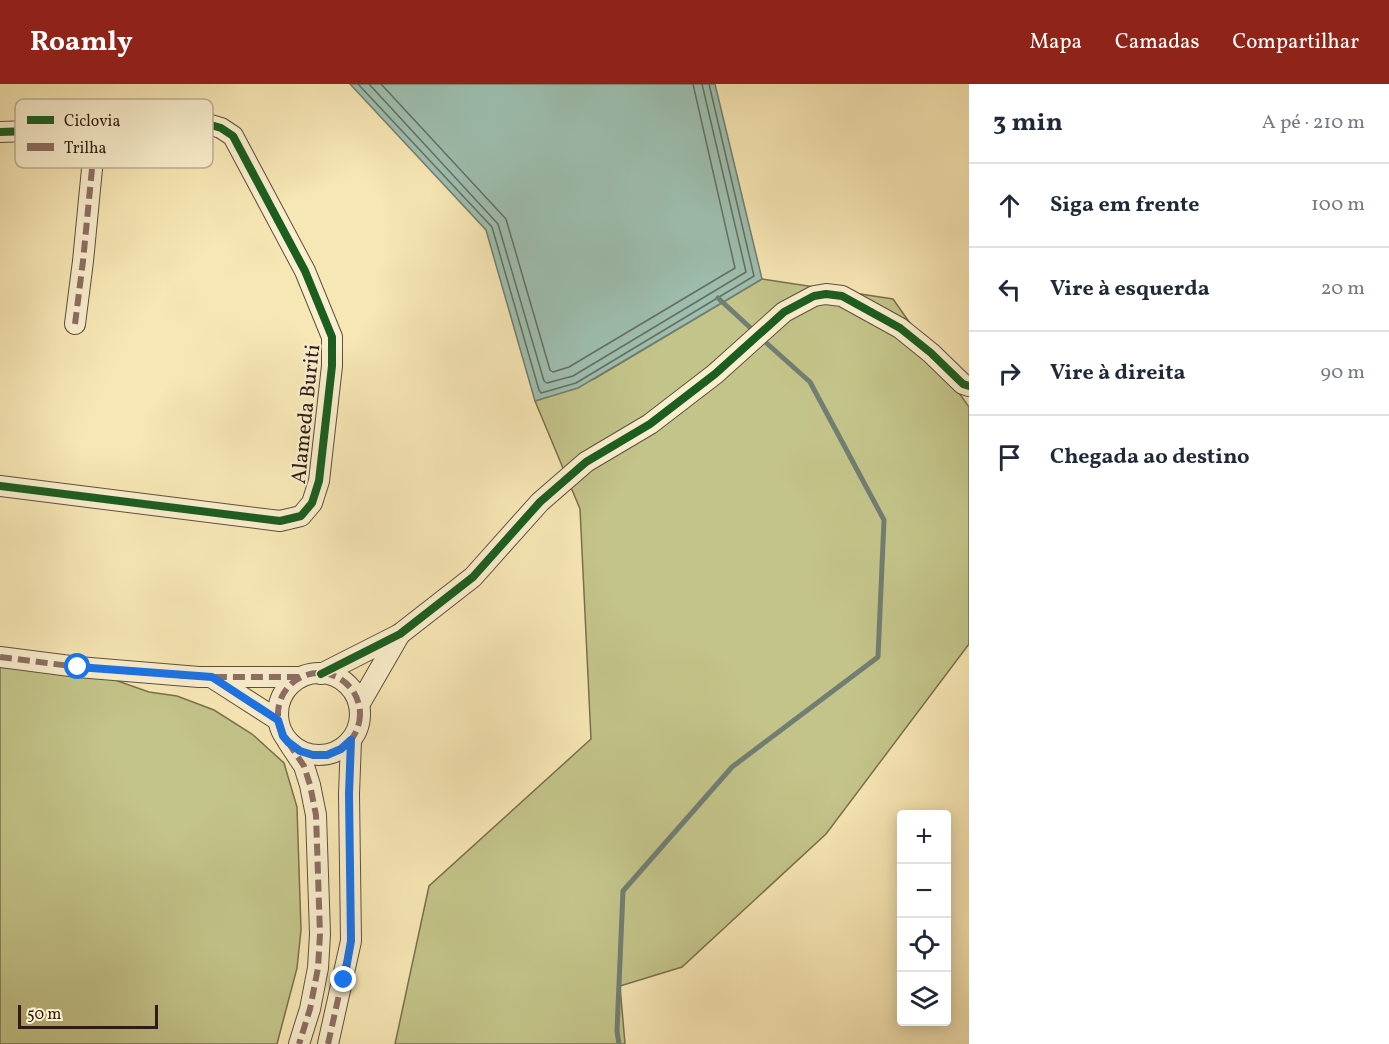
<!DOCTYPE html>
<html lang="pt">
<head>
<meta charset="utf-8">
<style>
  :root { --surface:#fff; --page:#f2f2f3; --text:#1f2937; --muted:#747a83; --line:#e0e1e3; --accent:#8f2418 }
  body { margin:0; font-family:Vollkorn,serif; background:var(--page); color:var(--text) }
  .controls { position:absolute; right:18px; bottom:18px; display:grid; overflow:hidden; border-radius:6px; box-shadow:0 3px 15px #0003 }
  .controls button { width:54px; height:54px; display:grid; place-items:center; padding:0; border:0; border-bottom:2px solid var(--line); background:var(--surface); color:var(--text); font:30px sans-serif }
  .scale { position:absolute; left:18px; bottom:15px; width:140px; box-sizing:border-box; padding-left:6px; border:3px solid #2e1c14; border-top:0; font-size:16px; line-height:21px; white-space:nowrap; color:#2e1c14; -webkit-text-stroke:4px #faefce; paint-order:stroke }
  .stop { position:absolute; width:18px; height:18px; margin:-14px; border:4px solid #1a73e8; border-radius:50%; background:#fff }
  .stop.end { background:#1a73e8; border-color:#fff; box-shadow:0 2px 6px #0008 }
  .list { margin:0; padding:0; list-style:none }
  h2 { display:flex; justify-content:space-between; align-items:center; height:78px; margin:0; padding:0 24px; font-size:26px }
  h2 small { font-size:20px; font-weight:400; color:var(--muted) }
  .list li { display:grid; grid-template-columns:39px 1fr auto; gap:18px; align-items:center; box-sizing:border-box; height:84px; padding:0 24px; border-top:2px solid var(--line) }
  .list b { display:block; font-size:22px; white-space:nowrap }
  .list em { font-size:20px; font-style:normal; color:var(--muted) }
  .icon { flex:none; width:33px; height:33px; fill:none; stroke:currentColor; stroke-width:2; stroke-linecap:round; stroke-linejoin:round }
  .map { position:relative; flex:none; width:969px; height:960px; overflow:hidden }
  header { display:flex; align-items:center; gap:36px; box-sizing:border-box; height:84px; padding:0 30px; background:var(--accent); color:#fff }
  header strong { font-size:28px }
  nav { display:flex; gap:33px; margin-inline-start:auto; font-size:21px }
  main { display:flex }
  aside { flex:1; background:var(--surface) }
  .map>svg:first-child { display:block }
  .green { fill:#c3c489; stroke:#78704e; stroke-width:1.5 }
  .water { fill:#9dbfb0; stroke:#717e72; stroke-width:1.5 }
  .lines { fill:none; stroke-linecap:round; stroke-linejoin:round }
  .shore { stroke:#666e62; stroke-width:1.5 }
  .stream { stroke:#717e72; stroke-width:5 }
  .minor-casing { stroke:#604f3c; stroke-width:22 }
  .minor { stroke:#faefce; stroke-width:20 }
  .quiet { stroke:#8d6e63; stroke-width:6; stroke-dasharray:12 6; stroke-linecap:butt }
  .cycleway-casing { stroke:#faefce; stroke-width:11 }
  .cycleway { stroke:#1b5e20; stroke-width:8 }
  .route { stroke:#1a73e8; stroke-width:8 }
  .labels { text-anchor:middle; stroke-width:4.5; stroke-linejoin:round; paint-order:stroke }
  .street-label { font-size:21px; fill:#2e1c14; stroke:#faefce }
  .key { fill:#faefce; stroke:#bdb096; stroke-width:1.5 }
  .key-label { font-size:16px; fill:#2e1c14 }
</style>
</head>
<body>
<header>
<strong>Roamly</strong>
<nav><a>Mapa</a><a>Camadas</a><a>Compartilhar</a></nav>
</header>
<main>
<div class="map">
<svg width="969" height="960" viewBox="0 0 969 960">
  <rect width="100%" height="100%" fill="#f7e7b4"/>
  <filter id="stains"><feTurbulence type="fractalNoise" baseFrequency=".00333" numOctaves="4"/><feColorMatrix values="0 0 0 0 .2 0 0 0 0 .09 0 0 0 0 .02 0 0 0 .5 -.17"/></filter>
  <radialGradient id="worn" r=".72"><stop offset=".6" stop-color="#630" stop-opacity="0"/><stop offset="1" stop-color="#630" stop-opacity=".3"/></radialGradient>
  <!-- green -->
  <g class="green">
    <polygon points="762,195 893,215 969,323 969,560 826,750 682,883 620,902 625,960 395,960 429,802 591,655 580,425 535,317 594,295"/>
    <polygon points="0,571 78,583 149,608 177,612 214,626 252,650 284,679 297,723 301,846 297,884 277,960 0,960"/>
  </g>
  <!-- water -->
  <polygon class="water" points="350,0 715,0 762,195 578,304 535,317 486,146"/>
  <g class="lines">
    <!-- shore -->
    <g class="shore">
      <polyline points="358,0 492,143 539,306 541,309 576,299 754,192 709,0"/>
      <polyline points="369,0 498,140 544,297 547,299 573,292 746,188 702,0"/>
      <polyline points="381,0 506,135 550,286 553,288 569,283 735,184 693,0"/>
    </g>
    <!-- stream -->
    <g class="stream">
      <polyline points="718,214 755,248"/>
      <polyline points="619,960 617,947 623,807 732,683 878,573 884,436 810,298 762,255"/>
    </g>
    <defs>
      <g id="minor">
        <polyline points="0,48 211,41 221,44 233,52 305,187 332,253 332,282 319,397 312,419 301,432 280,437 0,402"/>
        <polyline points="75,240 83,177 96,44"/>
        <polyline points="0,573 78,583 199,593 301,593"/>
        <circle cx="319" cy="630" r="41"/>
        <polyline points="321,590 400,550 473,493 540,418 586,378 650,340 715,290 784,228 814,212 826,210 842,212 900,244 931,269 963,300 969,302"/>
        <polyline points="211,593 278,636"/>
        <polyline points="359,621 400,550"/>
        <polyline points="288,658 304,682 310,701 316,731 320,850 318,884 310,925 299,960"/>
        <polyline points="328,960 351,857 349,710 351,656"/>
      </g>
    </defs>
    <!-- minor casing -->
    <use href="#minor" class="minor-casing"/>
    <!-- minor -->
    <use href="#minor" class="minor"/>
    <!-- quiet -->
    <g class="quiet">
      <polyline points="75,240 83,177 96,44 92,45"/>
      <polyline points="0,573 78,583 199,593 301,593"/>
      <circle cx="319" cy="630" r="41"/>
      <polyline points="211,593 278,636"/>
      <polyline points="288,658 304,682 310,701 316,731 320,850 318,884 310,925 299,960"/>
      <polyline points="328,960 351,857 349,710 351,656"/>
    </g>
    <defs>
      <g id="cycleway">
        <polyline points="0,48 211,41 221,44 233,52 305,187 332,253 332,282 319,397 312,419 301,432 280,437 0,402"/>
        <polyline points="321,590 400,550 473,493 540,418 586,378 650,340 715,290 784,228 814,212 826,210 842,212 900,244 931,269 963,300 969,302"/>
      </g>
    </defs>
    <!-- cycleway casing -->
    <use href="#cycleway" class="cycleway-casing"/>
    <!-- cycleway -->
    <use href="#cycleway" class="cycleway"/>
  </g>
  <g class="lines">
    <!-- route -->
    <polyline class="route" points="78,583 212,593 278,636 283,652 288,658 300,667 313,671 327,671 341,665 351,656 349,710 351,857 344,896"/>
  </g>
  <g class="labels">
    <!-- street labels -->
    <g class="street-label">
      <text transform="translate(305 330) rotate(-84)" y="7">Alameda Buriti</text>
    </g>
  </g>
  <!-- legend -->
  <rect x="15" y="15" width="198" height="69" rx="9" class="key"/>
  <rect x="27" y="32" width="27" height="8" fill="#1b5e20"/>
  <rect x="27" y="59" width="27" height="8" fill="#8d6e63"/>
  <g class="key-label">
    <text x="64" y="42">Ciclovia</text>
    <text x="64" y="69">Trilha</text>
  </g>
  <rect width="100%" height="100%" filter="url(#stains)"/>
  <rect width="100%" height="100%" fill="url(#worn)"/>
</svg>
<div class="controls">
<button>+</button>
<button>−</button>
<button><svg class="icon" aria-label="locate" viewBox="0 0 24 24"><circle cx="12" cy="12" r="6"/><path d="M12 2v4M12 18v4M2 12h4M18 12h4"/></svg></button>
<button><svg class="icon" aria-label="layers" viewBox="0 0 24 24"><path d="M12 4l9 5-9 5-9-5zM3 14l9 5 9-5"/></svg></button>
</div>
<div class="scale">50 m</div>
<div class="stop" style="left:78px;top:583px"></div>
<div class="stop end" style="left:344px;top:896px"></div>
</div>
<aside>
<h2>3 min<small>A pé · 210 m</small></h2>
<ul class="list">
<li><svg class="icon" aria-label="ahead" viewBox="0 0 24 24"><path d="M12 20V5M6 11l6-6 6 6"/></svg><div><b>Siga em frente</b></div><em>100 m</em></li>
<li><svg class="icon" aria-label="left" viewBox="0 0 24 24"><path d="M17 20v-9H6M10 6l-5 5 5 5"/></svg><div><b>Vire à esquerda</b></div><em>20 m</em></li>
<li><svg class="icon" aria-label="right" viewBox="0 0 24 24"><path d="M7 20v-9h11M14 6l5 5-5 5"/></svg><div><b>Vire à direita</b></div><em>90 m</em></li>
<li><svg class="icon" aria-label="arrive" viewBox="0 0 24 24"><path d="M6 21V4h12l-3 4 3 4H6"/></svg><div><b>Chegada ao destino</b></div></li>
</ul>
</aside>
</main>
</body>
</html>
